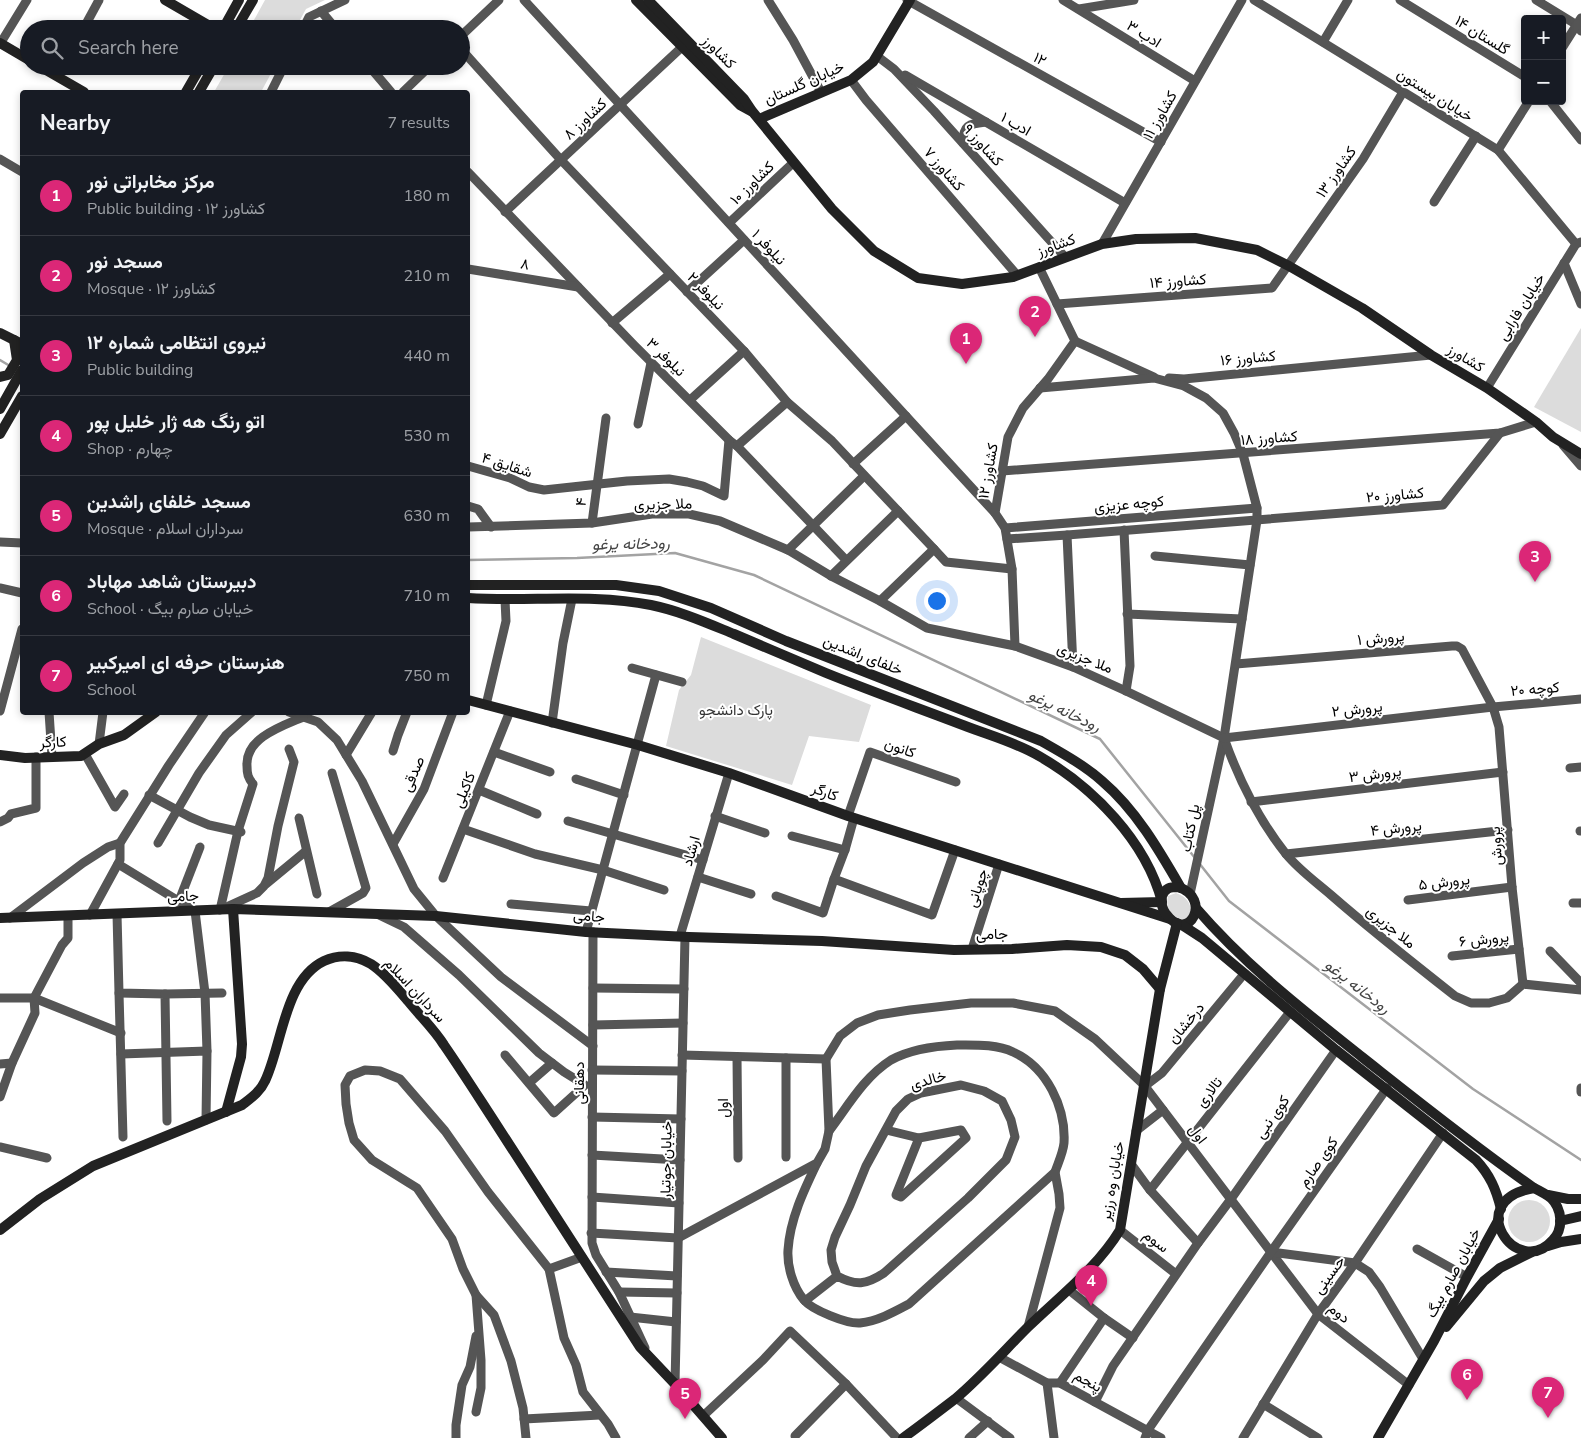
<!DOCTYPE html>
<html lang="en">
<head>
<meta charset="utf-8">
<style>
  :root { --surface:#171b24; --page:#242831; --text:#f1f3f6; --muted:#9ea1a6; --line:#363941; --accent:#db2777 }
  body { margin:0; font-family:"Nunito Sans",Vazirmatn,sans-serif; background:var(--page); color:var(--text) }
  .controls { position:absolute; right:15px; top:15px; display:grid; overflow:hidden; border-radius:5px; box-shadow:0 2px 8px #0003 }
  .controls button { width:45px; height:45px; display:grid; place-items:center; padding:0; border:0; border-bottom:1px solid var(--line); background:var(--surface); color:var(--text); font:25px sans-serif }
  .you { position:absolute; left:936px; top:600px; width:18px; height:18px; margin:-12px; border:4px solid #fff; border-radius:50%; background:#1a73e8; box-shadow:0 0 0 8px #1a73e833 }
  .badge { display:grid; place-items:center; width:32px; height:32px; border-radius:50%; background:var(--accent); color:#fff; font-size:16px; font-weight:700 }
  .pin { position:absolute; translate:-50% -41px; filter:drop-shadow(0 1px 2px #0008) }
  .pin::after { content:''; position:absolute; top:26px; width:18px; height:15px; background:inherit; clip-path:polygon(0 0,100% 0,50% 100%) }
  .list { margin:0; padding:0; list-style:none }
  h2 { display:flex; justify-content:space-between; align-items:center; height:65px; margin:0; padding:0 20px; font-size:21px }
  h2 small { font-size:16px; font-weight:400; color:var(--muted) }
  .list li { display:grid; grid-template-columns:32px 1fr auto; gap:15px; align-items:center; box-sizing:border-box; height:80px; padding:0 20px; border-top:1px solid var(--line) }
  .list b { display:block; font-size:19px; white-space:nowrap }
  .list p { margin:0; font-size:16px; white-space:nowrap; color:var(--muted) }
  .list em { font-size:16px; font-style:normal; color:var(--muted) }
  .icon { flex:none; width:28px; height:28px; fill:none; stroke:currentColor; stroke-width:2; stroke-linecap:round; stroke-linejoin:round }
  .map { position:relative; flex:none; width:1581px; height:1438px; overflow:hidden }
  .search { position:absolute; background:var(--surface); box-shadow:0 2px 8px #0003; left:20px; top:20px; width:450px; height:55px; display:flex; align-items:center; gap:12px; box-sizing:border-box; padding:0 18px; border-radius:28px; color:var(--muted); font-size:19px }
  .panel { position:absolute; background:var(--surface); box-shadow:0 2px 8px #0003; left:20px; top:90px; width:450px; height:625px; border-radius:5px }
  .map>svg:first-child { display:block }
  .green { fill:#dcdcdc }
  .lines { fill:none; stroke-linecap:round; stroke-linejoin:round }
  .stream { stroke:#a3a3a3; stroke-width:2.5 }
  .street { stroke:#555; stroke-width:9 }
  .secondary { stroke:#222; stroke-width:10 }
  .labels { text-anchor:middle; stroke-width:4; stroke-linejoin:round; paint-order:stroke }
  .street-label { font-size:15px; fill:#000; stroke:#fff }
  .park-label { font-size:15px; fill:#333; stroke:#fff }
  .water-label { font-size:16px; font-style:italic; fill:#444; stroke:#fff }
</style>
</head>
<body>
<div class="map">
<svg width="1581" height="1438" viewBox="0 0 1581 1438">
  <rect width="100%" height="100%" fill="#fff"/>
  <!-- green -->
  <g class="green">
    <polygon points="265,0 325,0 306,9 295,29 249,29"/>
    <polygon points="229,66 275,66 261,92 214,92"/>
    <polygon points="1581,328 1581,432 1534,407"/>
    <polygon points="701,637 871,705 859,742 809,736 792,785 666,746 679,690 691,675"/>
    <path d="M1176,893C1188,897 1192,905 1191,917L1184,920C1171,916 1165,910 1168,896Z"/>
    <circle cx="1529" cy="1221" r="21"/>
  </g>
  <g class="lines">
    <!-- stream -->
    <g class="stream">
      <polyline points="0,360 10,366"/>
      <polyline points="468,560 577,558 675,553 754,575 1100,739 1195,858"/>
      <polyline points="1199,863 1229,901 1473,1089 1581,1160"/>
    </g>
    <!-- street -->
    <g class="street">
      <polyline points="524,0 995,513"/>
      <polyline points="768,0 793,40 821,92"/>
      <polyline points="907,0 1161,142"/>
      <polyline points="1063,0 1195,81"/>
      <polyline points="1254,0 1498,150 1576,244"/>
      <polyline points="1400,0 1525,77"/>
      <polyline points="1536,0 1577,25 1581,31"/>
      <polyline points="1079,9 1134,0"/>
      <polyline points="321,11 336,29"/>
      <polyline points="86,24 99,0"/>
      <polyline points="303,29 309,17 345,0"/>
      <polyline points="461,36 499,0"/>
      <polyline points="1323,42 1348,0"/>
      <polyline points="0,44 27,0"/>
      <polyline points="1562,48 1581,18"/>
      <polyline points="461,49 561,160 744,351 787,402 832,441 934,549"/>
      <polyline points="877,56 894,69 934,111 1065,257"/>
      <polyline points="369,66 391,92"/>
      <polyline points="905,75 1125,203"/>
      <polyline points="851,80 866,100 1017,275"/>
      <polyline points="271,92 284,66"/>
      <polyline points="403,92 430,66"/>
      <polyline points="1550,101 1581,140"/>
      <path d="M963,143C963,124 969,124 986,122"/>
      <polyline points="1498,150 1529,101"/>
      <polyline points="0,159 22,172"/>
      <polyline points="468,172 634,345 729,440 737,446 846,560"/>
      <polyline points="1434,202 1476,136"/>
      <polyline points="505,212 682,47"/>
      <polyline points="729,223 794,162"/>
      <polyline points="1102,244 1242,0"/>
      <polyline points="1564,263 1581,304"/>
      <polyline points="468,269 578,287"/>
      <polyline points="687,292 744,240"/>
      <polyline points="1057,304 1272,288 1363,159 1403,92"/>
      <polyline points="612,323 670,274"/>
      <polyline points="1075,341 1154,377"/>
      <polyline points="1169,378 1184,379 1431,355"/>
      <polyline points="1040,388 1154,378 1184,386 1206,398 1223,413 1234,433 1243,454 1257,508 1257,520 1224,738 1190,894"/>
      <polyline points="1487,388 1576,244 1581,242"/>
      <polyline points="690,400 744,351"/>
      <polyline points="638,424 651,363"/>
      <polyline points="1563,445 1581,466"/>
      <polyline points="737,446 787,402"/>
      <polyline points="853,464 906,416"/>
      <polyline points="468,466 510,478 529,487 544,490 627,481 669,479 687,482 703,486 724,496 729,440"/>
      <polyline points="1002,471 1500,433 1536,422"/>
      <polyline points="468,506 478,509 491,527"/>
      <polyline points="592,523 606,418"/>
      <path d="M468,527L592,523L652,514H689L720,521L788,550L831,576L880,601L927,628L1015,646L1073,667L1126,691L1224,738C1239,780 1258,819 1286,854C1299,870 1316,882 1331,895C1371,930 1413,963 1455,996L1471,1003H1489L1507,998L1523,984L1581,990"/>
      <polyline points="1005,528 1257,508"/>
      <polyline points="1124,530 1130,666 1126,691"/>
      <polyline points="1067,535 1073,667"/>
      <polyline points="1007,539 1067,535 1443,505 1500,433"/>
      <polyline points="0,542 22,543"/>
      <polyline points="788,550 864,476"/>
      <polyline points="1155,556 1250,565"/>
      <polyline points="831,576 898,511"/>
      <polyline points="0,588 22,593"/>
      <polyline points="880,601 934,549 946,562 1012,569"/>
      <polyline points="1127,614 1242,619"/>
      <polyline points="1015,646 1012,569 1005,528 995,513 1008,437 1023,408 1048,379 1075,341 1039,267"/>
      <polyline points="1236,664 1452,646 1457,646 1462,649 1493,707 1499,727 1512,887 1523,984"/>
      <polyline points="632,668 682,682"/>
      <polyline points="486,705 506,621 505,600"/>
      <polyline points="0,711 22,629"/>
      <polyline points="49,712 52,757"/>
      <polyline points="289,712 318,722 337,740 362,781 414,889 436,916 501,977 593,1046"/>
      <polyline points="552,723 563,643 572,599"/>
      <polyline points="1224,738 1493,707 1581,699"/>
      <polyline points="99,744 103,712"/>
      <polyline points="393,751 398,735 407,712"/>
      <polyline points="494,752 550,772"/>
      <polyline points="85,754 115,807 124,794"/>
      <polyline points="346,755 372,712"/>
      <polyline points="1570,768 1581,767"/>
      <polyline points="576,779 624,795"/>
      <polyline points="479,790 537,814"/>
      <polyline points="149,795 190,817 209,825 241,832"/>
      <polyline points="1251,802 1503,772"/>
      <polyline points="715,816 765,833"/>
      <polyline points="848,816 870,752 956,782"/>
      <polyline points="299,818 317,894"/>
      <polyline points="568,821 703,860"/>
      <polyline points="0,822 8,818 11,814 36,808 36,757"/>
      <polyline points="463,829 535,854 603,870 664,890"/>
      <polyline points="1580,831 1581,831"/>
      <polyline points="792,836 845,850"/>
      <polyline points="158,843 199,773 226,735 252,712"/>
      <polyline points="393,844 424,789 453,712"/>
      <polyline points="1286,854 1508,830"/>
      <polyline points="118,864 195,911 205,993 207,1051"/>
      <polyline points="698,877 751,894"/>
      <polyline points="443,878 510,711"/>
      <polyline points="834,879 845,850 854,818"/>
      <polyline points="266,884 306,851"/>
      <polyline points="776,896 823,913 834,879 932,915 955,850"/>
      <polyline points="1408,900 1512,887"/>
      <polyline points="179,901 200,847"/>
      <polyline points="1573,903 1581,903"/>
      <polyline points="511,904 591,911"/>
      <polyline points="222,909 257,893 264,886 268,878 278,826 294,762 289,749"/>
      <path d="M220,910L238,831L253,784C248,778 247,774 247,766C245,738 282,726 303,717"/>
      <polyline points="329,912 363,893 366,888 332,773"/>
      <polyline points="117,914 119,993 165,994 167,1121"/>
      <polyline points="90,915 120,860 120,843 169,765 205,712"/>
      <polyline points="379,915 404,927 459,975 539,1053 564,1072 585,1085 554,1113 505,1055"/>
      <polyline points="10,918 83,863 108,847 120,843"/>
      <polyline points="586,932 656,675"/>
      <polyline points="593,932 592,1243 596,1255 619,1292 645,1348"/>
      <polyline points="680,936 729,773"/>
      <polyline points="972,949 999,864"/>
      <polyline points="1550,951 1581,983"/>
      <polyline points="1452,956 1519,949"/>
      <polyline points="593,988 684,989"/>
      <polyline points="119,993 123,1137"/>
      <polyline points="165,994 222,993"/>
      <polyline points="0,998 34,998 121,1033"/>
      <polyline points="593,1025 683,1023"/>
      <polyline points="121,1054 207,1051 206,1120"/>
      <polyline points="682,1055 826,1059"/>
      <polyline points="737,1057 738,1158"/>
      <polyline points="786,1058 786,1157"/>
      <polyline points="0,1064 12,1063"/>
      <polyline points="592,1070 682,1071"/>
      <polyline points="529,1083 552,1063"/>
      <polyline points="1145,1086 1162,1073 1244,974"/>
      <polyline points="1581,1088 1581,1092"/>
      <polyline points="0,1097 12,1063 35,1013 34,998 62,945 68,938 68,916"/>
      <polyline points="592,1117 681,1119"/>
      <polyline points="886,1130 919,1138"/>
      <polygon points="961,1130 966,1138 901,1197 896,1195 919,1138"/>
      <polyline points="1136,1131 1163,1110"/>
      <polyline points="0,1147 47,1158"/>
      <polyline points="592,1155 680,1160"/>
      <path d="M817,1163C804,1190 790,1219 788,1250C787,1266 793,1287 804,1300C812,1310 847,1324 860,1323C878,1321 894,1312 909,1304L1055,1172C1058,1163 1063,1153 1064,1143C1066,1108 1047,1067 1013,1052C997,1044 975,1045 957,1045C935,1046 911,1049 891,1060C864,1077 848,1106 829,1131"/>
      <polyline points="1131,1164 1150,1190 1198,1243"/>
      <polyline points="1150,1190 1290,1012"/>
      <polyline points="592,1197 679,1203"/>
      <polyline points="1120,1230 1176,1274"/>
      <polyline points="591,1233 678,1238 817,1163 825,1149 829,1131 826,1059 840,1036 857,1023 878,1015 910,1010 971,1003 1013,1003 1055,1011 1095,1039 1144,1085 1318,1314 1409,1385"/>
      <polyline points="1417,1249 1467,1277"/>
      <polyline points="1271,1252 1355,1263 1369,1272 1380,1287 1423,1359"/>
      <polyline points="582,1257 549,1269 564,1338 576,1365 583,1392 608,1424 616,1438"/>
      <polyline points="606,1272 677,1276"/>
      <polyline points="1069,1290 1104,1318 1133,1338"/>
      <polyline points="619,1292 677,1293"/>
      <polyline points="476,1295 494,1315 511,1361 523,1408 526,1438"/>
      <path d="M805,1301L837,1276C856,1286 866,1285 884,1273L968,1198L1006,1160L1015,1137L1011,1120L1002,1101L984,1091L961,1085L921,1093L908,1099L896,1111L866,1166L850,1205L835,1237L831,1250L832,1262L837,1276"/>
      <polyline points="630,1317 676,1322"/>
      <polyline points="1028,1327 1060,1208 1059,1194 1055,1172"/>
      <polyline points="999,1357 1047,1383 1060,1383 1161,1438"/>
      <polyline points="1047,1383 1054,1438"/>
      <polyline points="1060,1383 1104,1318"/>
      <polyline points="675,1384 685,937"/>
      <polyline points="956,1398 1010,1438"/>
      <polyline points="1095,1402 1113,1366 1198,1243 1231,1199 1336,1050"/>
      <polyline points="1263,1404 1318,1438"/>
      <polyline points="476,1412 481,1388 481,1360 476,1295 463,1269 452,1239 417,1188 372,1160 354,1140 349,1123 346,1104 345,1085 350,1076 365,1070 380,1071 400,1079 445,1131 488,1192 549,1269"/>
      <polyline points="703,1416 763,1360 790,1331 846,1384 897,1438"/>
      <polyline points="524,1419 600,1415"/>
      <polyline points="795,1436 846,1384"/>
      <polyline points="456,1438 456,1425 462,1385 470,1367 476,1336"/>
      <polyline points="969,1438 988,1421"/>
      <polyline points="1145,1438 1148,1430 1271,1252 1387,1088"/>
      <polyline points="1243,1438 1318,1314 1355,1263 1443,1133"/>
    </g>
    <!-- secondary -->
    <g class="secondary">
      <polyline points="165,0 215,29"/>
      <polyline points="636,0 740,105 751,111"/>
      <polyline points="648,0 744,99 752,111 832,209 874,251 918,278 962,284 1013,277 1102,244 1136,239 1195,238 1257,250 1289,266 1362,308 1431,355 1487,388 1536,422 1553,437 1581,454"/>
      <polyline points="223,29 239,0"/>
      <polyline points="236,29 253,0"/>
      <polyline points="0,43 29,60"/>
      <polyline points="39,66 84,92"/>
      <polyline points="186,92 201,66"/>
      <polyline points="199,92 214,66"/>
      <polyline points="759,119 851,80 873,62 910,0"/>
      <polyline points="0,333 22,344"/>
      <polyline points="0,377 8,375 17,360 14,340"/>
      <polyline points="0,409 22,370"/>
      <polyline points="0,434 22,396"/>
      <path d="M468,585H616L659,591L711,608L786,641L1041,741C1062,753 1084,765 1102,781C1136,810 1159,850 1181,888"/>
      <path d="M468,598C528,602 591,593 651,605C680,611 707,623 734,634C765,647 795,660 826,673C873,692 921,709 968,727C992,736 1017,743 1039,756C1093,787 1146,841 1162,902L1121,903"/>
      <polyline points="468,700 638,745 729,773 848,816 1170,919"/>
      <polyline points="0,755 25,758 81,756 99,744 124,735 156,712"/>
      <path d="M1178,887C1213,898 1189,945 1166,914C1162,909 1161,902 1162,896C1165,888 1170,887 1178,887Z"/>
      <path d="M1196,908C1245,965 1303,1010 1362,1057C1419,1102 1475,1147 1534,1188"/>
      <polyline points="0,918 233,909 436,916 586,932 689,937 822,941 954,950 1012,949 1067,945 1101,947 1125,955 1143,969 1160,989"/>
      <path d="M1182,925L1202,938L1336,1050L1476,1160C1490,1175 1496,1189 1501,1209"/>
      <polyline points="226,1112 241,1057 242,1044 233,909"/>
      <path d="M1534,1188C1540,1191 1546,1194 1551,1198C1562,1209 1564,1228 1553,1240C1517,1281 1461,1200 1534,1188Z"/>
      <polyline points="1548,1195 1568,1199 1581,1199"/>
      <polyline points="1560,1221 1581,1216"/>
      <path d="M0,1230L40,1199L93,1166L242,1105C251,1098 260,1092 265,1081C282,1046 284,980 324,961C339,954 356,955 371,964C385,973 397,988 408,1001C420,1016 434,1029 444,1045C462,1071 479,1098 496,1124C544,1198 592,1272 640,1347L675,1384L722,1438"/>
      <polyline points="1548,1246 1561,1242 1581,1239"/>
      <polyline points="1446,1327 1484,1281 1500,1268 1532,1252"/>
      <path d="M903,1438C921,1425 938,1412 955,1399C981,1377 1004,1351 1028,1327C1060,1296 1097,1268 1120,1230L1160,989L1177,923"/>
      <polyline points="1378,1438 1434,1341 1467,1277 1499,1219"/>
    </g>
  </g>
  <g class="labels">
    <!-- street labels -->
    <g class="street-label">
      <text transform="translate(1144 34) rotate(32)" y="5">ادب ۳</text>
      <text transform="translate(1482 35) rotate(32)" y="5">گلستان ۱۴</text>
      <text transform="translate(719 52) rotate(45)" y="5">کشاورز</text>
      <text transform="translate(1040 59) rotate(29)" y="5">۱۲</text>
      <text transform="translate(804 83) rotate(-24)" y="5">خیابان گلستان</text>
      <text transform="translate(1435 95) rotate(32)" y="5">خیابان بیستون</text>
      <text transform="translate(1160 115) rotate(-60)" y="5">کشاورز ۱۱</text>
      <text transform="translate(585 119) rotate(-43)" y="5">کشاورز ۸</text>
      <text transform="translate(1016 124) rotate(30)" y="5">ادب ۱</text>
      <text transform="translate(983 145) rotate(48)" y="5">کشاورز ۹</text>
      <text transform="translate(944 169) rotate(49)" y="5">کشاورز ۷</text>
      <text transform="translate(1336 172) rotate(-55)" y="5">کشاورز ۱۳</text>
      <text transform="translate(752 183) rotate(-44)" y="5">کشاورز ۱۰</text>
      <text transform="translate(1056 245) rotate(-20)" y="5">کشاورز</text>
      <text transform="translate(769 247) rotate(47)" y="5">نیلوفر ۱</text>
      <text transform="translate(525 264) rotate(10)" y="5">۸</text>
      <text transform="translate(1178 281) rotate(-4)" y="5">کشاورز ۱۴</text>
      <text transform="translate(706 291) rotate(46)" y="5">نیلوفر ۲</text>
      <text transform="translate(1521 307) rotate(-58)" y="5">خیابان فارابی</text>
      <text transform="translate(666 357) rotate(44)" y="5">نیلوفر ۳</text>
      <text transform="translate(1248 358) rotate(-5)" y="5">کشاورز ۱۶</text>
      <text transform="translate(1466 358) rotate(31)" y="5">کشاورز</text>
      <text transform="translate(1269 438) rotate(-4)" y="5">کشاورز ۱۸</text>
      <text transform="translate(507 465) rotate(18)" y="5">شقایق ۴</text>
      <text transform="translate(988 471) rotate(-80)" y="5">کشاورز ۱۲</text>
      <text transform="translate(1395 495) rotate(-5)" y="5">کشاورز ۲۰</text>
      <text transform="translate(581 502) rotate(-81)" y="5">۴</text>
      <text transform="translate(663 504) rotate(-1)" y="5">ملا جزیری</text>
      <text transform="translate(1129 504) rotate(-5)" y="5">کوچه عزیزی</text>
      <text transform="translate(1381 638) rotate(-5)" y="5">پرورش ۱</text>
      <text transform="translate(863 655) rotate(22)" y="5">خلفای راشدین</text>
      <text transform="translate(1085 658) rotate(22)" y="5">ملا جزیری</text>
      <text transform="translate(1535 689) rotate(-5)" y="5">کوچه ۲۰</text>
      <text transform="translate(1357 709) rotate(-6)" y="5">پرورش ۲</text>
      <text transform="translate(53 742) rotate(-2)" y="5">کارگر</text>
      <text transform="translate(900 748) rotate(20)" y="5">کانون</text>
      <text transform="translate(413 774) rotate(-67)" y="5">صدقی</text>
      <text transform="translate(1375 774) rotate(-7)" y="5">پرورش ۳</text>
      <text transform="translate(464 790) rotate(-68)" y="5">کاکیلی</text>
      <text transform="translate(825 792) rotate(20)" y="5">کارگر</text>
      <text transform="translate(1190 828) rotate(-79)" y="5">پل کتاب</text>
      <text transform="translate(1396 828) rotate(-6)" y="5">پرورش ۴</text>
      <text transform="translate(1496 846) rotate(-94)" y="5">پرورش</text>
      <text transform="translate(691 851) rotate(-74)" y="5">ارشاد</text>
      <text transform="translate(1444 882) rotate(-7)" y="5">پرورش ۵</text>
      <text transform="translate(977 888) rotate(-72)" y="5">چوپانی</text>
      <text transform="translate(183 896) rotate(-2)" y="5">جامی</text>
      <text transform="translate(589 916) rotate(4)" y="5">جامی</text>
      <text transform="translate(1391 927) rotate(39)" y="5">ملا جزیری</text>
      <text transform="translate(992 934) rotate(-1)" y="5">جامی</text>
      <text transform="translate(1484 939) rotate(-6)" y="5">پرورش ۶</text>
      <text transform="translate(415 990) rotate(47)" y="5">سرداران اسلام</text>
      <text transform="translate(1186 1023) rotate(-50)" y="5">درخشان</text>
      <text transform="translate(928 1080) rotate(-16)" y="5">خالدی</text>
      <text transform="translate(579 1083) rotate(-90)" y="5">دهقانی</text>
      <text transform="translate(1209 1092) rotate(-52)" y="5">تالاری</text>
      <text transform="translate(723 1108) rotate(-91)" y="5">اول</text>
      <text transform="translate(1272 1117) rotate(-55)" y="5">کوی نبی</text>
      <text transform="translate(1198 1134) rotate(53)" y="5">اول</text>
      <text transform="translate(666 1160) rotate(-89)" y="5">خیابان جوتیار</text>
      <text transform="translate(1318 1162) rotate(-55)" y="5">کوی صارم</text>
      <text transform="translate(1112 1181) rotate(-80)" y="5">خیابان وه رزیر</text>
      <text transform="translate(1156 1241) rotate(37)" y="5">سوم</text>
      <text transform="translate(1453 1273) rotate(-62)" y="5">خیابان صارم بیگ</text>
      <text transform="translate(1329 1275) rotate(-54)" y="5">حسینی</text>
      <text transform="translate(1339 1313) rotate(39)" y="5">دوم</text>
      <text transform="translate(1088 1381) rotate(29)" y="5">پنجم</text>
    </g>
    <!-- park labels -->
    <g class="park-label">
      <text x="736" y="715">پارک دانشجو</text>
    </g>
    <!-- water labels -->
    <g class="water-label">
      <text transform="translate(631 543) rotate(-1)" y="6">رودخانه یرغو</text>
      <text transform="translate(1065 710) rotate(26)" y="6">رودخانه یرغو</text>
      <text transform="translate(1358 986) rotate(38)" y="6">رودخانه یرغو</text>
    </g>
  </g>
</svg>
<div class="controls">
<button>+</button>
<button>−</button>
</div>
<div class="you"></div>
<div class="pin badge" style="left:966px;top:364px">1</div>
<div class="pin badge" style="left:1035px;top:337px">2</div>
<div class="pin badge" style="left:1535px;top:582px">3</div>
<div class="pin badge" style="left:1091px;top:1306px">4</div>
<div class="pin badge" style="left:685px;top:1419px">5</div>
<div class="pin badge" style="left:1467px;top:1400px">6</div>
<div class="pin badge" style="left:1548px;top:1418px">7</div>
<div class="search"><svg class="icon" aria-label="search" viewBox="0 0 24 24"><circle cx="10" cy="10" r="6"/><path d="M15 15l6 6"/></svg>Search here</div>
<section class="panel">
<h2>Nearby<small>7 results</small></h2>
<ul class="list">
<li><span class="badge">1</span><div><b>مرکز مخابراتی نور</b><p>Public building · کشاورز ۱۲</p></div><em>180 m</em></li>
<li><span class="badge">2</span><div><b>مسجد نور</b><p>Mosque · کشاورز ۱۲</p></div><em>210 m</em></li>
<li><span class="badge">3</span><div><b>نیروی انتظامی شماره ۱۲</b><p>Public building</p></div><em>440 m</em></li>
<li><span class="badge">4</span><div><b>اتو رنگ هه ژار خلیل پور</b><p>Shop · چهارم</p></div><em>530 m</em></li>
<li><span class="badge">5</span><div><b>مسجد خلفای راشدین</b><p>Mosque · سرداران اسلام</p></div><em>630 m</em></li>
<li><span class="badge">6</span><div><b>دبیرستان شاهد مهاباد</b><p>School · خیابان صارم بیگ</p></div><em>710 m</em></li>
<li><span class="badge">7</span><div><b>هنرستان حرفه ای امیرکبیر</b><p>School</p></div><em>750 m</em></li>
</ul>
</section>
</div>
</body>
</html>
